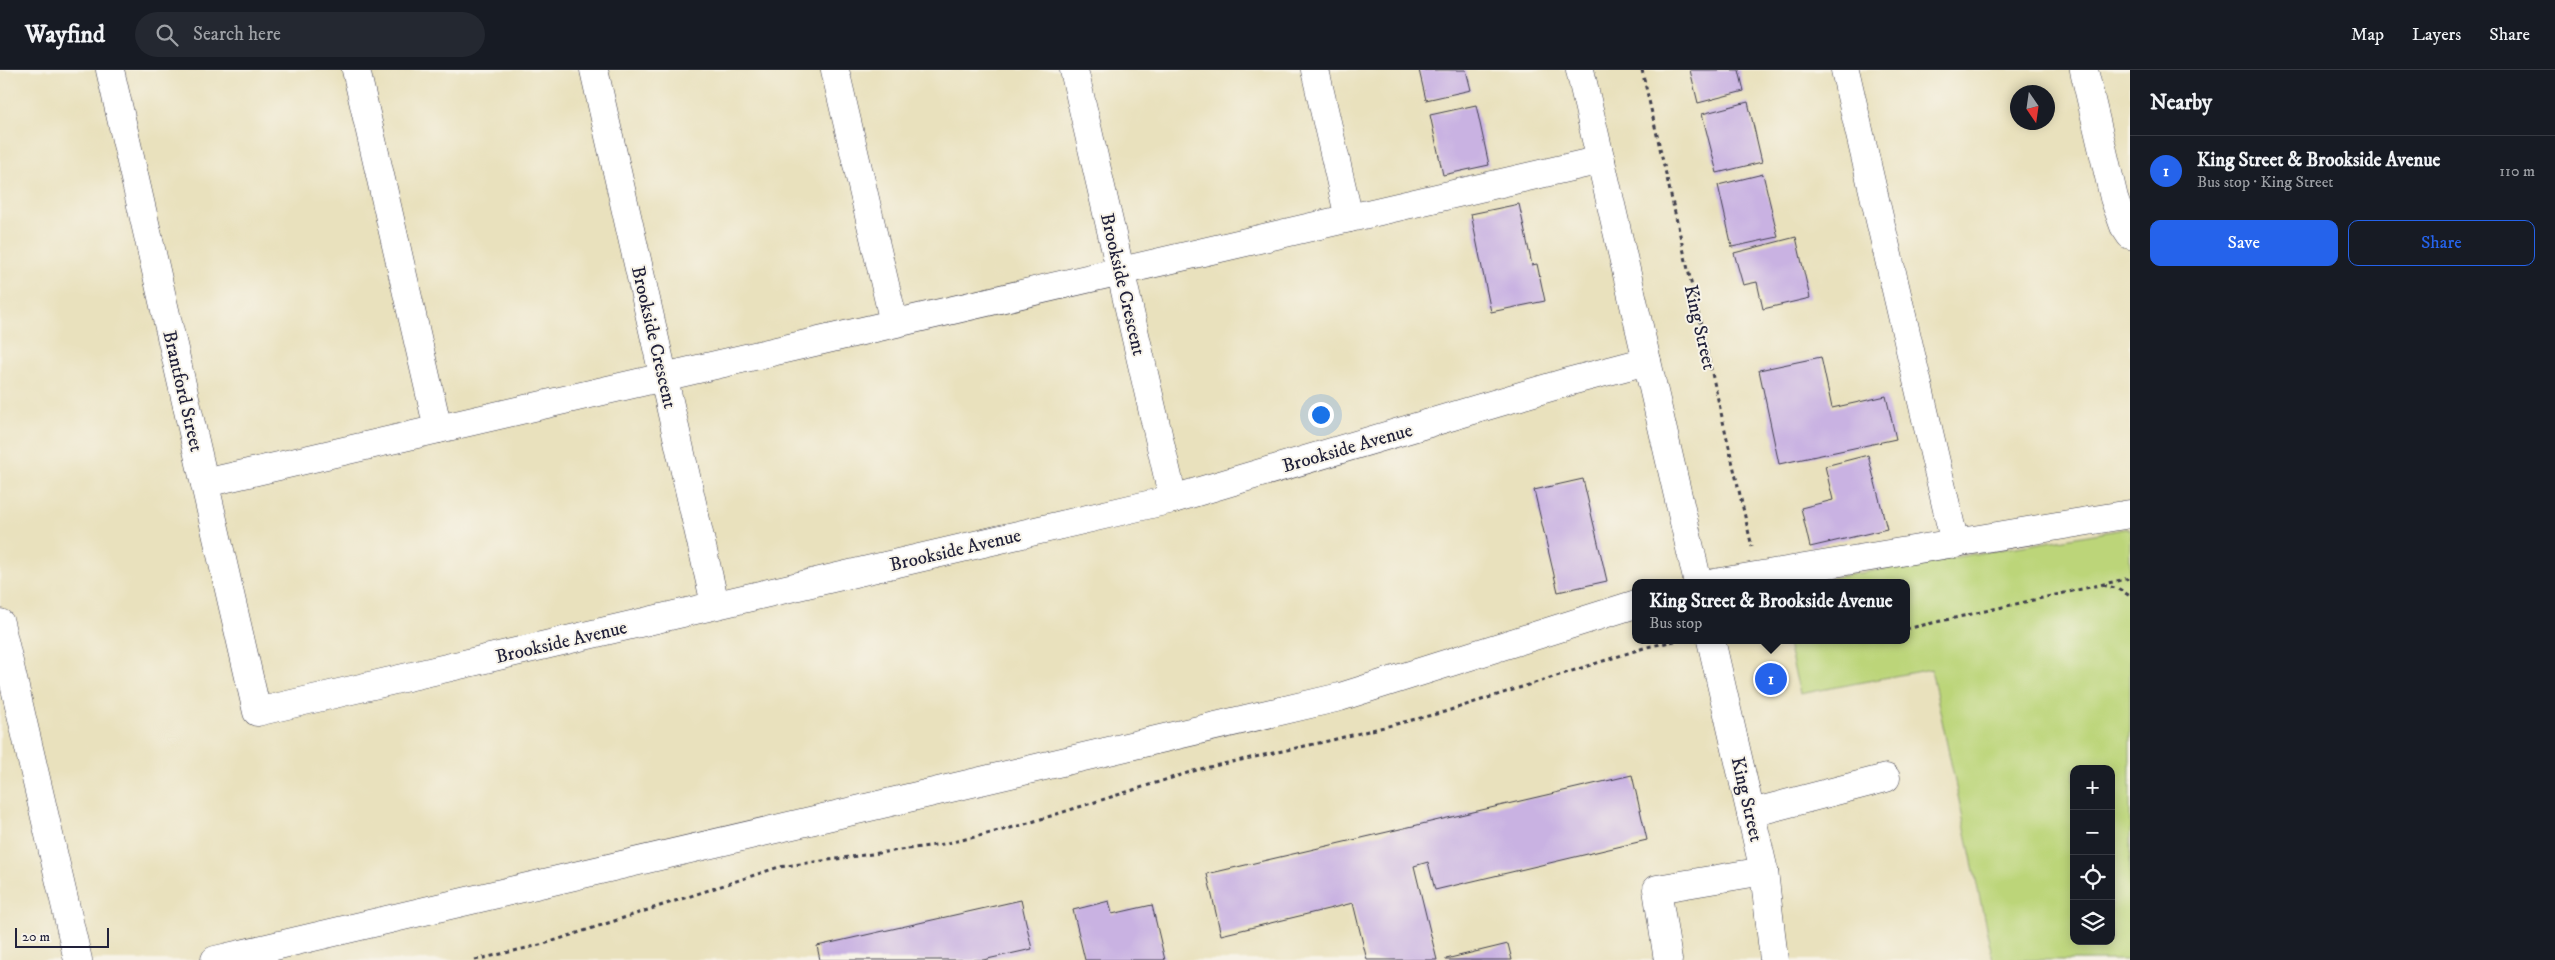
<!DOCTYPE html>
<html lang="en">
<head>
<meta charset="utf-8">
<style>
  :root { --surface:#171b24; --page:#242831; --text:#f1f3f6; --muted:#9ea1a6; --line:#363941; --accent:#2563eb }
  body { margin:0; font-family:"IM FELL DW Pica",serif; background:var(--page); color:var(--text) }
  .controls { position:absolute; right:15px; bottom:15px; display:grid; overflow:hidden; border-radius:10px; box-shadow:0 2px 12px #0003 }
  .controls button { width:45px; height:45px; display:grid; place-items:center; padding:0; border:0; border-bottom:1px solid var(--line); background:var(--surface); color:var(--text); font:25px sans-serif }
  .compass { position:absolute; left:2010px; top:15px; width:45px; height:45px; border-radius:50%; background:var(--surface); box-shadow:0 2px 12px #0003; rotate:167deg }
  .scale { position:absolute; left:15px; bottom:12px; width:94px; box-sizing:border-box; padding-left:5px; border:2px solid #22223b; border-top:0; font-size:14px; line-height:18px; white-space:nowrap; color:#22223b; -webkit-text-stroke:4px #f7f3e8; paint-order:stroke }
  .you { position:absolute; left:1320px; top:344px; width:18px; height:18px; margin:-12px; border:4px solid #fff; border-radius:50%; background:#1a73e8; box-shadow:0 0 0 8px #1a73e833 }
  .badge { display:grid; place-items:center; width:32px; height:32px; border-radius:50%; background:var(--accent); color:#fff; font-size:16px; font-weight:700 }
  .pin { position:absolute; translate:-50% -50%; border:2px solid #fff; box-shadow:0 1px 5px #0006 }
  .popup { position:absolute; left:1632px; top:509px; width:278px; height:65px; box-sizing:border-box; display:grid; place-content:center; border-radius:10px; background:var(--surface); filter:drop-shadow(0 1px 4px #0005); font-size:16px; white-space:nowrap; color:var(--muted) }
  .popup b { font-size:19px; color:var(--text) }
  .popup::after { content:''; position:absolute; left:50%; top:100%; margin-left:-10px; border:10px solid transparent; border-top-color:var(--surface) }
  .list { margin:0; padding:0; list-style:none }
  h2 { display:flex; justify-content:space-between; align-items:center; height:65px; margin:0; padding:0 20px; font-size:21px }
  h2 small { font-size:16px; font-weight:400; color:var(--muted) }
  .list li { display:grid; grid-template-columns:32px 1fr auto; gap:15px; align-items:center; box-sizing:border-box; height:70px; padding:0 20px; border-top:1px solid var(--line) }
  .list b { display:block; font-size:19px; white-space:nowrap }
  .list p { margin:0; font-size:16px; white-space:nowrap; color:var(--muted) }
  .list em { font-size:16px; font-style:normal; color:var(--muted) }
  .actions { display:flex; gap:10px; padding:15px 20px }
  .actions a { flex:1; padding:11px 0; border:1px solid var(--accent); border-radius:10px; text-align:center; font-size:18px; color:var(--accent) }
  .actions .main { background:var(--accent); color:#fff }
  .icon { flex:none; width:28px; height:28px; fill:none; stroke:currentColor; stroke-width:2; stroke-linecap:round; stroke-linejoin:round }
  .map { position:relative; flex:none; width:2130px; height:890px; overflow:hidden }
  header { display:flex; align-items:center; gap:30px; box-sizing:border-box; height:70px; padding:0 25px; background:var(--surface); border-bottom:1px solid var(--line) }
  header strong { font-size:24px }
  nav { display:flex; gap:28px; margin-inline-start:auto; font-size:18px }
  .search { width:350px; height:45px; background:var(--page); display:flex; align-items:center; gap:12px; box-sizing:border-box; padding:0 18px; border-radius:28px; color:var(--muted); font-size:19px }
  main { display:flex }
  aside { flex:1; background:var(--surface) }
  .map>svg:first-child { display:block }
  .green { fill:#bcd579; stroke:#6f7c5a; fill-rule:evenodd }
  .building { fill:#c9b2e2 }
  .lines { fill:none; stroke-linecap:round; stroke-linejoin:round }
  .minor-casing { stroke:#403f4e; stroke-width:29 }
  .path { stroke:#403f4e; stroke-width:3; stroke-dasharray:4 4; stroke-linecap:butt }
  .minor { stroke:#fff; stroke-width:28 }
  .labels { text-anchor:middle; stroke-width:4; stroke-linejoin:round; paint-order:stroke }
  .street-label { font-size:19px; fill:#22223b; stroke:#f7f3e8 }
</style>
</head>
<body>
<header>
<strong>Wayfind</strong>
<div class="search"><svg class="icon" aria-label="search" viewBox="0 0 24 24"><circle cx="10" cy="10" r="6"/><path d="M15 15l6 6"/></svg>Search here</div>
<nav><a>Map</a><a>Layers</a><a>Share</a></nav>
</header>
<main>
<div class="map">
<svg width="2130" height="890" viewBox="0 0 2130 890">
  <rect width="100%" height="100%" fill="#f7f3e8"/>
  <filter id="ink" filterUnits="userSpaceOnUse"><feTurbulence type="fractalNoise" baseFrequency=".02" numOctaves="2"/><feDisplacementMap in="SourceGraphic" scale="10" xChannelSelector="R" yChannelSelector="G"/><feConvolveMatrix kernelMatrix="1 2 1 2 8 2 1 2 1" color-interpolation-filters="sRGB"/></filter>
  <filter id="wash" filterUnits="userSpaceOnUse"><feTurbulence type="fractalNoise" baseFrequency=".0096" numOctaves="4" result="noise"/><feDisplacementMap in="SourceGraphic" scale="20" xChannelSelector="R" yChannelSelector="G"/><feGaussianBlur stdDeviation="1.12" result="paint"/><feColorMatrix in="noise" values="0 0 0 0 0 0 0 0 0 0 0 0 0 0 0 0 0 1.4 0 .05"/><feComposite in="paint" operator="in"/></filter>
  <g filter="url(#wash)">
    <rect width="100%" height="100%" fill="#e9e1bd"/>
    <!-- green -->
    <path class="green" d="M2130,458V890H1993L1931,599L1800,624L1787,570H1906V513H1801ZM2074,699H2111V871H2074Z"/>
    <g id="blocks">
      <!-- building -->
      <g class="building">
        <polygon points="1419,0 1466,0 1471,20 1426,30"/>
        <polygon points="1690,0 1739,0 1744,21 1698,33"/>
        <polygon points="1748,32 1762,92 1717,103 1702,44"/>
        <polygon points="1476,35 1489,95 1443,105 1430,45"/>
        <polygon points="1763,104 1778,167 1732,177 1718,115"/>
        <polygon points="1519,134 1532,195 1537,194 1545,231 1491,242 1471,144"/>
        <polygon points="1796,167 1810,228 1763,239 1757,212 1743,215 1734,183"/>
        <polygon points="1821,287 1832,338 1886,326 1896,369 1779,394 1759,300"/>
        <polygon points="1868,385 1887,459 1810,477 1801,438 1833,430 1825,396"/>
        <polygon points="1583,409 1607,511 1558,522 1534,420"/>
        <polygon points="1632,705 1647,770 1435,820 1428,792 1414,796 1437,890 1367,890 1353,833 1221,865 1207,804"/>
        <polygon points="1021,830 1032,879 983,890 820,890 817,876"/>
        <polygon points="1109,831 1112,844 1152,835 1165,890 1085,890 1073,840"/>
        <polygon points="1508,874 1512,890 1446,890 1446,889"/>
      </g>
    </g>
  </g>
  <g filter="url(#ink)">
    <use href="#blocks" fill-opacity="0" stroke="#403f4e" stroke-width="1"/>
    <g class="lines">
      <defs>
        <g id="minor">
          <polyline points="110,0 257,642 1173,429 1571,311 1647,291"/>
          <polyline points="356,0 438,359"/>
          <polyline points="594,0 715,534"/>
          <polyline points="835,0 894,253"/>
          <polyline points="1074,0 1173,429"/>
          <polyline points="1315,0 1349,148"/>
          <polyline points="1580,0 1698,513"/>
          <polyline points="1845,0 1955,474"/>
          <polyline points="2084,0 2114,128 2124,156 2130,165"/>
          <polyline points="205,413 1601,90"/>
          <polyline points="1714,513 2130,444"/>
          <polyline points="0,553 78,890"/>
          <polyline points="1711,570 1764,801 1774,890"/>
          <polyline points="1751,743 1886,708"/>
          <polyline points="215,890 1340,627 1636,534"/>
          <polyline points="1668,890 1657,819 1764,801"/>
        </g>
      </defs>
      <!-- minor casing -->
      <use href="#minor" class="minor-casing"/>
      <!-- path -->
      <g class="path">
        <polyline points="1642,0 1752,477"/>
        <polyline points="2103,515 2119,519 2130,526"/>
        <polyline points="1906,559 2130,508"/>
        <polyline points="475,890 544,874 779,797 943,774 975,767 1022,755 1200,699 1328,671 1444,642 1647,577 1679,570"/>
      </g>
      <!-- minor -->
      <use href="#minor" class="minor"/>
    </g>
  </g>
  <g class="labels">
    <!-- street labels -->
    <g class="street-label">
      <text transform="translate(1124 214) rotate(77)" y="7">Brookside Crescent</text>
      <text transform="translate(1701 257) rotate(77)" y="7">King Street</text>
      <text transform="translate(655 267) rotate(77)" y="7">Brookside Crescent</text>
      <text transform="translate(184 321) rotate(77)" y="7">Brantford Street</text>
      <text transform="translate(1347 377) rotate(-16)" y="7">Brookside Avenue</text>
      <text transform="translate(955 479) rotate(-13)" y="7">Brookside Avenue</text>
      <text transform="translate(561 571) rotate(-13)" y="7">Brookside Avenue</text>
      <text transform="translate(1748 729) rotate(77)" y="7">King Street</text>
    </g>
  </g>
</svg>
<div class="controls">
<button>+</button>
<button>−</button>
<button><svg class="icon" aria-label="locate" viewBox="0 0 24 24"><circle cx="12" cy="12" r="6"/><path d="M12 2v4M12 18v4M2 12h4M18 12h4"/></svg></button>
<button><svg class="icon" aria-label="layers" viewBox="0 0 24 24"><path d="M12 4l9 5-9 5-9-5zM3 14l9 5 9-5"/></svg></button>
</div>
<svg class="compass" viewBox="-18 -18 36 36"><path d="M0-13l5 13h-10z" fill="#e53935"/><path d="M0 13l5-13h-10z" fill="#9ea1a6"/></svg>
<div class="scale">20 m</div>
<div class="you"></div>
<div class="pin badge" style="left:1771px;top:609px">1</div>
<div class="popup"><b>King Street &amp; Brookside Avenue</b>Bus stop</div>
</div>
<aside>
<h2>Nearby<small></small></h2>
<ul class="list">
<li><span class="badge">1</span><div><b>King Street &amp; Brookside Avenue</b><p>Bus stop · King Street</p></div><em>110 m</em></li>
</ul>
<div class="actions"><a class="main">Save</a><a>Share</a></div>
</aside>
</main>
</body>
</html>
